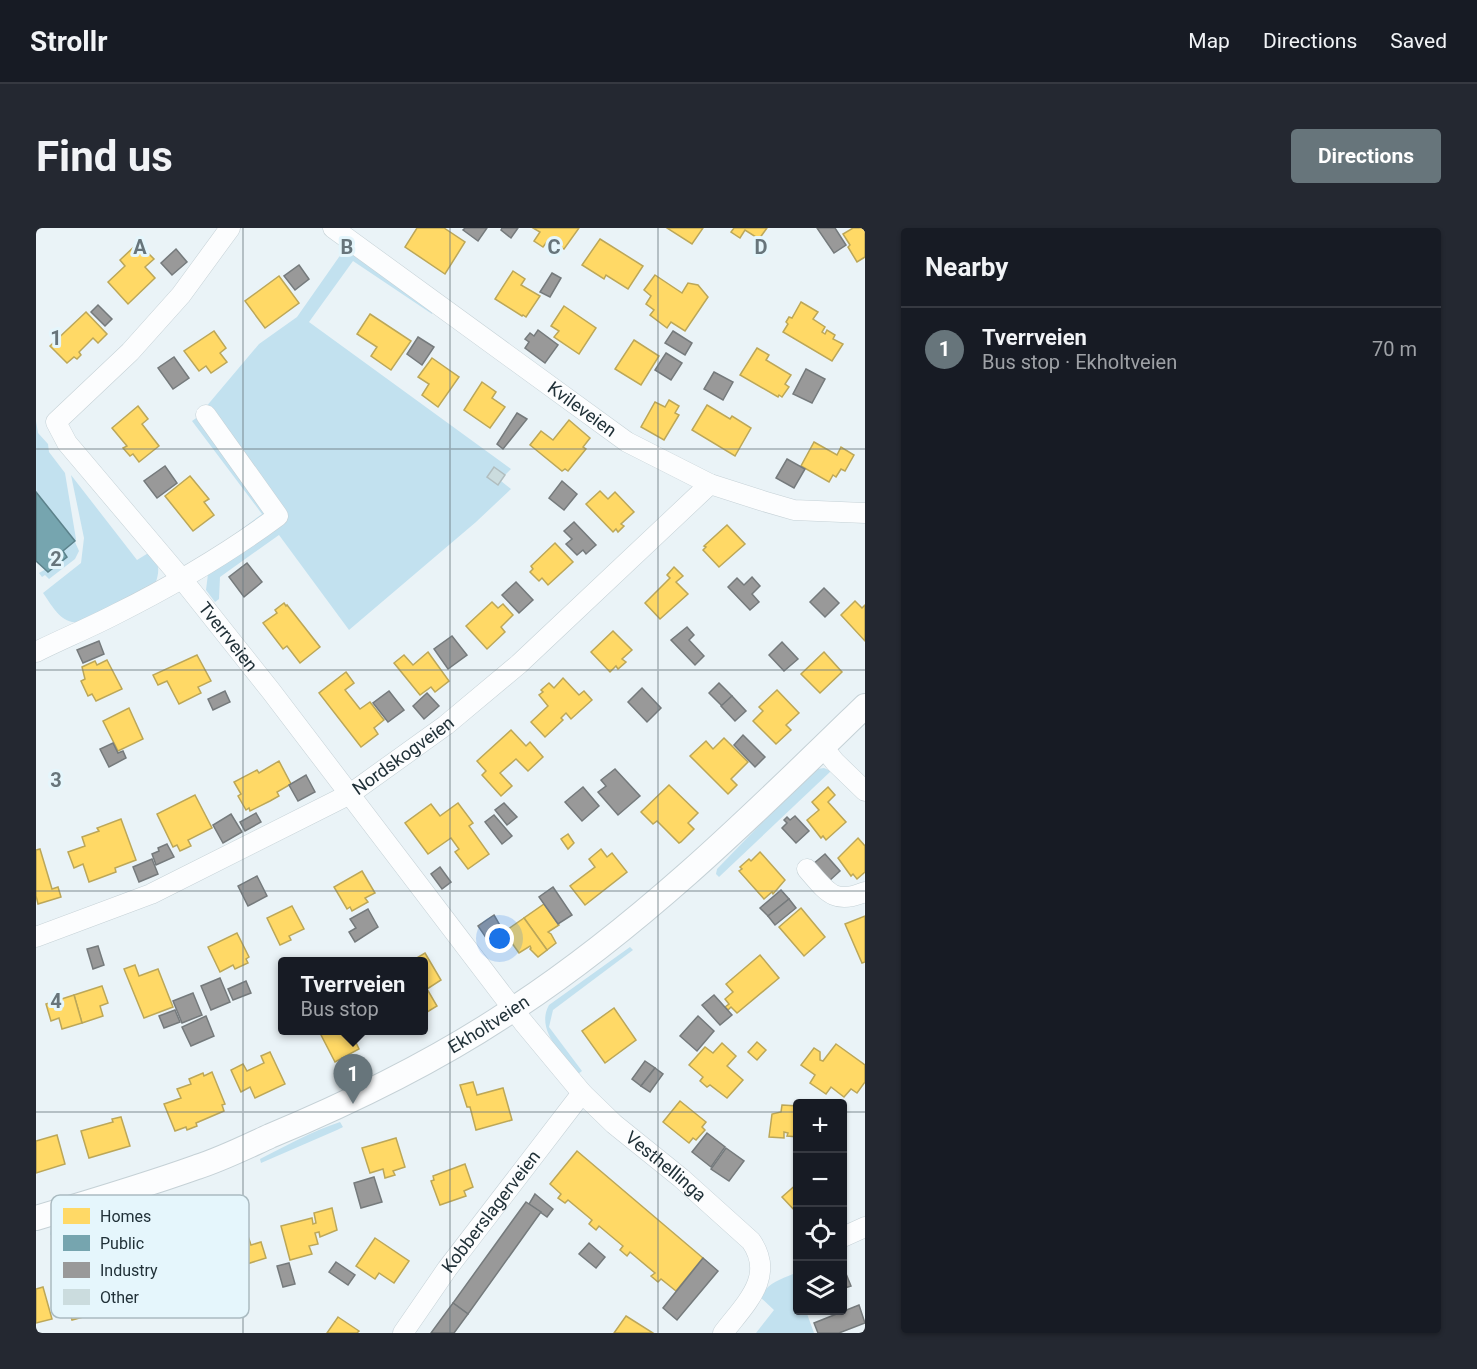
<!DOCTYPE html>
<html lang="en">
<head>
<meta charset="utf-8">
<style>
  :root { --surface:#171b24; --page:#242831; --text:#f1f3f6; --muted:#9ea1a6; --line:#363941; --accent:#67757b }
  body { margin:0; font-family:Roboto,sans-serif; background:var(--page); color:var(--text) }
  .controls { position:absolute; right:18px; bottom:18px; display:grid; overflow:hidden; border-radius:6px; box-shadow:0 2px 4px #0004 }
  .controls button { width:54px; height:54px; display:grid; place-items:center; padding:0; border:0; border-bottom:2px solid var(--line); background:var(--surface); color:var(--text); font:30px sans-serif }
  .you { position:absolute; left:464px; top:711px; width:21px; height:21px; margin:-15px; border:4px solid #fff; border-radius:50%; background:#1a73e8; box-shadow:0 0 0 9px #1a73e833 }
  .badge { display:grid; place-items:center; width:39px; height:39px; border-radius:50%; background:var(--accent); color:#fff; font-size:20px; font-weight:700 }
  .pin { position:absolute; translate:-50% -50px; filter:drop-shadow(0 2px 3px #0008) }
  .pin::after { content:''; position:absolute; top:32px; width:21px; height:18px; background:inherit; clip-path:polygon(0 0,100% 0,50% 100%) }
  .popup { position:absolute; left:242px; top:729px; width:150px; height:78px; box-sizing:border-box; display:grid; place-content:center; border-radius:6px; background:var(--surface); filter:drop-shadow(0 2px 4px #0005); font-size:20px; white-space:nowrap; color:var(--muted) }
  .popup b { font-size:22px; color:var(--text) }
  .popup::after { content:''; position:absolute; left:50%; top:100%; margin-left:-12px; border:12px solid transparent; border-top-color:var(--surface) }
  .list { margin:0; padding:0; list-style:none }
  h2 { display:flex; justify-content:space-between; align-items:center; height:78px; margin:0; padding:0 24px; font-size:26px }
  h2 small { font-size:20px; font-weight:400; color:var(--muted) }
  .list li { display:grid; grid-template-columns:39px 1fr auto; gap:18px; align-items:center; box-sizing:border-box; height:84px; padding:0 24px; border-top:2px solid var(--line) }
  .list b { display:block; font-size:22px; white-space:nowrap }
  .list p { margin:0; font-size:20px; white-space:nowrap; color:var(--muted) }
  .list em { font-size:20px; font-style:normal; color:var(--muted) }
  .icon { flex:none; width:33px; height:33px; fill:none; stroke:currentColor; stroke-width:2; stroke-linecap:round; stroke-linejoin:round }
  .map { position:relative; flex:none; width:829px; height:1105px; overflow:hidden; border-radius:6px }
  header { display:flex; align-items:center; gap:36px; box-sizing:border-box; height:84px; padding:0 30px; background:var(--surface); border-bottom:2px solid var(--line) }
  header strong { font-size:28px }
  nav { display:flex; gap:33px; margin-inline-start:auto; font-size:21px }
  .intro { display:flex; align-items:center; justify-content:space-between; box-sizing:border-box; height:144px; padding:0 36px }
  h1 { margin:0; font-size:42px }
  .button { padding:15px 27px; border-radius:6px; background:var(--accent); color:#fff; font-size:21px; font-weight:700 }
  main { display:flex; gap:36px; padding:0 36px }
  aside { flex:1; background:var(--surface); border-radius:6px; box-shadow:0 2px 4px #0004 }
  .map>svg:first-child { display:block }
  .green { fill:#c2e1ef }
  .homes { fill:#ffd966; stroke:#bca758; stroke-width:1.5 }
  .public { fill:#76a5af; stroke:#5c828b; stroke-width:1.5 }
  .industry { fill:#999; stroke:#757a7c; stroke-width:1.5 }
  .building { fill:#cbdcde; stroke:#b0bdbf; stroke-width:1.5 }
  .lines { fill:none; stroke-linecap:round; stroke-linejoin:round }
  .minor-casing { stroke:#c5d1d6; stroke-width:21 }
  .tertiary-casing { stroke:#c5d1d6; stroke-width:26 }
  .minor { stroke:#fcfdfe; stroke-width:20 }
  .tertiary { stroke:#fcfdfe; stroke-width:24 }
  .grid { fill:none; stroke:#67757b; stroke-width:1.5; stroke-opacity:0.55 }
  .labels { text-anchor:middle; stroke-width:6; stroke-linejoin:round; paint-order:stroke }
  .street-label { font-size:18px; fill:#213138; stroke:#e5f6fc }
  .key { fill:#e5f6fc; stroke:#aabbc1; stroke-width:1.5 }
  .key-label { font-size:16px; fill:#213138 }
  .grid-label { font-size:20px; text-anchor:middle; font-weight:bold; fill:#67757b; stroke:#e5f6fc; stroke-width:6; stroke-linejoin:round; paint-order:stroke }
</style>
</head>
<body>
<header>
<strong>Strollr</strong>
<nav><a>Map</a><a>Directions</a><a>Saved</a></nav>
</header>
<div class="intro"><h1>Find us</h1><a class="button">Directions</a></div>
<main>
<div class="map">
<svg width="829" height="1105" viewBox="0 0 829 1105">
  <rect width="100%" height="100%" fill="#eaf3f7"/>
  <!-- green -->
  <g class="green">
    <polygon points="310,19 397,80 396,86 317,33 273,94 475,241 469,247 458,239 451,249 462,257 465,253 475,261 440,294 313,402 243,307 184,349 183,371 179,374 170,362 172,346 236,297 169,180 223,116 261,89"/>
    <polygon points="163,188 235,285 170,327 226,286 156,193"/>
    <polygon points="0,193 2,205 12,216 13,224 29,245 40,311 39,314 43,323 39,331 13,351 9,347 6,349 3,345 31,329 27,323 39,313 0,264"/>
    <path d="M35,247L101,332L114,324C123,335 124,341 120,354L103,365L41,394C25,396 15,376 7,365L45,335L48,310Z"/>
    <polygon points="788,540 795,543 683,649 680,646 681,641 739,581 781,541"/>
    <path d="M594,719L597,722L517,782L513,799L546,843L542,846C527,827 499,802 513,777Z"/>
    <path d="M304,894L307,899L301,902L225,935L224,931C250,918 276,903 304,894Z"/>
    <polygon points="127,967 135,971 14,1007 15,1001"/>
    <path d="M757,1046L761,1060L762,1082L770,1083L778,1105H720L738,1082L724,1069C732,1055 743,1052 757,1046Z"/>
  </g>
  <!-- homes -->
  <g class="homes">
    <polygon points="381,0 408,0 429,14 409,46 369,19"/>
    <polygon points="497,0 543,0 528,21 513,11 507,19 498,13 504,4"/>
    <polygon points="631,0 667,0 656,16"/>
    <polygon points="698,0 731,0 723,11 709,2 704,10 695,4"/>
    <polygon points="817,0 829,0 829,29 821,34 812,19 814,17 807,6"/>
    <polygon points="564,11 607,38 592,61 570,47 568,51 546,37"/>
    <polygon points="102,15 118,31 109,39 119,50 92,76 72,54 89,38 84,32"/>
    <polygon points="477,43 489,51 485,57 504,68 490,89 487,87 486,88 459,71"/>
    <polygon points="619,47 646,65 652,55 662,57 672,69 649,103 635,94 631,100 614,87 618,82 610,76 615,68 608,62"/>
    <polygon points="243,48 263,75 229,100 209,73"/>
    <polygon points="765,74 782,84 777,91 789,99 786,104 789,106 791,102 799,107 797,111 807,116 796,133 747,104 752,96 750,94 753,89 756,90"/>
    <polygon points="528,78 560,100 543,126 518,109 523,103 515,98"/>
    <polygon points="50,84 71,106 62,115 57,110 43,124 45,127 41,131 38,129 31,135 14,118"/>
    <polygon points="334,86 375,113 355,142 335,128 341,119 321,106"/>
    <polygon points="178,103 190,120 184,125 191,134 175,145 170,138 163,143 148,123"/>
    <polygon points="598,112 623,128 605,157 579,141"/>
    <polygon points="721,120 733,127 730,132 755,147 749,156 753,159 746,169 743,167 742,169 704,147"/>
    <polygon points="396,130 423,149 402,179 386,167 393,156 382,149"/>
    <polygon points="446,154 460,164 456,170 469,179 454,200 428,182"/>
    <polygon points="633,172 643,178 639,185 643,187 628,212 605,199 619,174 629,179"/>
    <polygon points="671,177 694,191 696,188 715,200 699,228 656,202"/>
    <polygon points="102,178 112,191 106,196 123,218 103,234 97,226 94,228 87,220 91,218 76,200"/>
    <polygon points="533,192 554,210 547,219 550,221 532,243 529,241 526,243 494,217 505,203 517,212"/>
    <polygon points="778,214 801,227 805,219 818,227 809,243 805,241 800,249 797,247 793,254 765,238"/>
    <polygon points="154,248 173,271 168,274 178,287 157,303 129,268"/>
    <polygon points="564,263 572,271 579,264 598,284 585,296 588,298 582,304 580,301 577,304 550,276"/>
    <polygon points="691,297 709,316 683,339 667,322 670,319 668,318"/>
    <polygon points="519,315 537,334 512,357 506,350 503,353 494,344 497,341 495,338"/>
    <polygon points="638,339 647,348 640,354 652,366 624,391 609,375 634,350 631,347"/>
    <polygon points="819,373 826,380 829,377 829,413 805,387"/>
    <polygon points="456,374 462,380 467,376 477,387 465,399 469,404 451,421 430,398"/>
    <polygon points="248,375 250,378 251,377 284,419 264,435 251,418 247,421 227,395 241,385 239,382"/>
    <polygon points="577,403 596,422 586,431 590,434 582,441 580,438 574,444 555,424"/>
    <polygon points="392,424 413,453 399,464 395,459 384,467 358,435 368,427 377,437"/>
    <polygon points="788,424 806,444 784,465 765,446"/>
    <polygon points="161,427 175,453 162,459 165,465 143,476 131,453 122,457 117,447"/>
    <polygon points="71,432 86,461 60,473 56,466 52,468 45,453 49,451 46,439 59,433 61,437"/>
    <polygon points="310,444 318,455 309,462 324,481 334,474 348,492 338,500 342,506 325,519 283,465"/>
    <polygon points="527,450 543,467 548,463 556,472 535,491 530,485 525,490 527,492 509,509 495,494 512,478 503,467 507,464 505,462 513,455 518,460"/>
    <polygon points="741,462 763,485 750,497 755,502 740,516 717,493 727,483 723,479"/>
    <polygon points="93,480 107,511 82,523 67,493"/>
    <polygon points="475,502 490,518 494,514 507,529 492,543 480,531 464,545 476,558 465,568 446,547 450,543 441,533"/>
    <polygon points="688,510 712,534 695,551 701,557 692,566 654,528 670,513 677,521"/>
    <polygon points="243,533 255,556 241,564 243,568 234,573 214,583 213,580 210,582 202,568 205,566 198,554 221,542 223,545"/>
    <polygon points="633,557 662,585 652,595 658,601 645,614 643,615 621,593 617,596 605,584"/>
    <polygon points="792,559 799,567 792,574 810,594 790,612 787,608 785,610 771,592 783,582 776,574"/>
    <polygon points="159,567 176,600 152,612 155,618 144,623 141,617 137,619 121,586"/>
    <polygon points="422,575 437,595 433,598 453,626 432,641 419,624 423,621 415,610 392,626 369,595 395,576 404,588"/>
    <polygon points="85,591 100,632 79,640 80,644 53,654 47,636 38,640 32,624 49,618 46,609 63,603 61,600"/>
    <polygon points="532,606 538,615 532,621 525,611"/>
    <polygon points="822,610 829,618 829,644 821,651 817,646 815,648 802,630"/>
    <polygon points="4,621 16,661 22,659 25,669 2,676 0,668 0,622"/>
    <polygon points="565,621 571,629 576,625 591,644 549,677 534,658 559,639 553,631"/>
    <polygon points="724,624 749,652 737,666 736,664 728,671 703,643 706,641 704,639 713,631 715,633"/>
    <polygon points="326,643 339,665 329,670 332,674 316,683 314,679 311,681 298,659"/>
    <polygon points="508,676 523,697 512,704 515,706 520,715 511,722 488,690"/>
    <polygon points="256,678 268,701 253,708 255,712 244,717 231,690"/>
    <polygon points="765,680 789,709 768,728 743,699"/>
    <polygon points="829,688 829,734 826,735 809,696"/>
    <polygon points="488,690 511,722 502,729 494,721 495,720 494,718 483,725 468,704"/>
    <polygon points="201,705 213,729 210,731 212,735 199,741 197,737 184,744 172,719"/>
    <polygon points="389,725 405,752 391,761 401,778 388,786 388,734 374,734"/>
    <polygon points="724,727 743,750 701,785 695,779 692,782 689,779 693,776 689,771 697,764 690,756"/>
    <polygon points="99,737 103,748 122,741 137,779 108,790 88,741"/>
    <polygon points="66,758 72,775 64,778 67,788 46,795 38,767"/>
    <polygon points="38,767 46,795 26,801 23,790 15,793 10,776"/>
    <polygon points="578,780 600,812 569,835 546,803"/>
    <polygon points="289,802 314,802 323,821 299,834 284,805"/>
    <polygon points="721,814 730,822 721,832 712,824"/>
    <polygon points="686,815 700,828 691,838 707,852 691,870 674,857 671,859 664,853 667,849 653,837 669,819 677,825"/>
    <polygon points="800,816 829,837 829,854 821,865 815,861 808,869 795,859 790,866 774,855 779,847 765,837 778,820 784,824 784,832 787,833"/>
    <polygon points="234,824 249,856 219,870 214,859 205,864 195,842 207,836 211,843 228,835 225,828"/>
    <polygon points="176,844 189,876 186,877 188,883 160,895 161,898 151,902 150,899 139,903 128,876 145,870 141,861 155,856 153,851 167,845 168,848"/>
    <polygon points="437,854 441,867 467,860 476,892 440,902 434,879 431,879 424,857"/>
    <polygon points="644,873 670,894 666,899 669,902 660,912 657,910 653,915 627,894"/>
    <polygon points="746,877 762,878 762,909 751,908 752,905 748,904 748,910 733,909 736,886 745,884"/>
    <polygon points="85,889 94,918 53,930 45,903 77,894 76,891"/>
    <polygon points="21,907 29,936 0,945 0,913"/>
    <polygon points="360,910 369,939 357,943 359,947 349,950 347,941 334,945 326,920"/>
    <polygon points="541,923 667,1030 640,1063 625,1051 622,1054 615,1048 619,1045 594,1024 591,1028 584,1022 587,1018 563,998 560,1002 553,996 556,992 532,972 529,975 522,970 525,966 514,956"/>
    <polygon points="429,936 437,959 428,963 430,968 404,977 395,953 398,952 397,948"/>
    <polygon points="762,955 762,986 746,969"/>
    <polygon points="296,980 301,1002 284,1009 283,1004 279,1005 282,1016 273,1018 276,1026 254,1032 245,998 276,990 277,996 280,995 278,985"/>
    <polygon points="212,1008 215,1017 225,1014 230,1030 195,1041 198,1052 182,1057 171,1020"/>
    <polygon points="339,1010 373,1033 358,1055 343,1045 339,1051 320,1038"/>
    <polygon points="136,1030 139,1037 153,1033 160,1057 149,1060 147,1055 141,1057 140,1054 126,1059 126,1061 119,1064 118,1061 105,1065 98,1042"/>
    <polygon points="73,1050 80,1076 50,1085 51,1088 36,1092 30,1072 43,1068 41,1059"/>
    <polygon points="7,1059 16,1091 0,1095 0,1061"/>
    <polygon points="590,1088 617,1105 578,1105"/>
    <polygon points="302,1089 323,1103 321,1105 291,1105"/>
  </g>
  <!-- public -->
  <polygon class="public" points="0,264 39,313 27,323 31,329 12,344 0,333"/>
  <!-- industry -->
  <g class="industry">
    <polygon points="429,0 451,0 442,13 427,2"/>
    <polygon points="466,0 482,0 475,10 465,2"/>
    <polygon points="781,0 799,0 810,17 798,25"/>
    <polygon points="140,21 151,34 136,47 125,35"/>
    <polygon points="263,37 273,51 259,62 248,48"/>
    <polygon points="516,45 525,50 514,69 504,64"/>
    <polygon points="62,77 76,91 69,98 55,84"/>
    <polygon points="502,102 522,117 509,135 489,120 493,114 489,111 494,105 498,108"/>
    <polygon points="637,103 656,115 649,127 629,115"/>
    <polygon points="382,109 398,119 386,137 371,126"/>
    <polygon points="630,125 646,135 635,152 619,142"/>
    <polygon points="138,129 153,150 137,161 122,140"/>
    <polygon points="770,141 789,151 776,175 757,166"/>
    <polygon points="678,144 697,154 687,172 668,161"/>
    <polygon points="481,185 491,191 467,221 461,216"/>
    <polygon points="751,231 769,241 758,260 740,250"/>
    <polygon points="129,238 141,255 121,270 108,253"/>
    <polygon points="526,253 541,266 528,282 513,270"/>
    <polygon points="538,294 560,317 550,326 547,322 541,327 530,316 536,311 528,303"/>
    <polygon points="211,335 226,354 208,369 193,349"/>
    <polygon points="716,349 724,358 716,366 723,374 714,382 692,359 701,350 708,357"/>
    <polygon points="480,354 497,372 483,385 466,367"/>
    <polygon points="788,360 803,375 789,389 774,374"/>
    <polygon points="651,399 658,407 653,412 668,428 659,437 635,412"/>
    <polygon points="416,408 431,427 412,441 398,421"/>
    <polygon points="63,413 68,426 47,435 41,422"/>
    <polygon points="746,414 762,431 748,443 733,427"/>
    <polygon points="683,455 696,468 686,478 673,465"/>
    <polygon points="606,460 625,480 611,494 592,474"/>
    <polygon points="189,463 194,474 177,482 172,471"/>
    <polygon points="353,463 368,482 352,494 337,475"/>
    <polygon points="391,465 403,478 388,491 377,478"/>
    <polygon points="696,468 710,483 699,493 685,478"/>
    <polygon points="707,507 729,529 719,539 698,517"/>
    <polygon points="77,515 82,525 87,523 90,530 73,539 64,521"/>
    <polygon points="579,541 604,568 582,587 562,564 570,558 565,552"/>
    <polygon points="270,547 279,564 262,573 253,557"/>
    <polygon points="547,559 563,578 546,593 529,574"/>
    <polygon points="468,575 481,589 471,597 459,582"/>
    <polygon points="220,585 225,594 209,603 204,594"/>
    <polygon points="195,586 206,604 187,615 177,597"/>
    <polygon points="458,587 476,608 466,616 449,594"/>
    <polygon points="759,588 773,603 760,615 746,600 751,595 748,592 751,589 754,592"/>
    <polygon points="131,616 138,629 120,637 116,626 123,623 122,620"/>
    <polygon points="789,626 804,643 792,654 777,636"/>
    <polygon points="116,631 122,646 103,654 97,639"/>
    <polygon points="404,639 415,654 406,661 395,646"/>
    <polygon points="221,648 231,668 212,678 202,658"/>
    <polygon points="517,659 536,687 522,696 503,669"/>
    <polygon points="745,662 753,671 732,688 724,680"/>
    <polygon points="753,671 760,680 739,697 732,688"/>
    <polygon points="332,681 342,699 319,714 313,704 320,700 314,691"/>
    <polygon points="458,687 469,706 455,717 442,698"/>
    <polygon points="62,718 68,737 57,741 51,721"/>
    <polygon points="184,750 194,774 175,782 165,758"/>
    <polygon points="210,753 215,765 197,772 192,761"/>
    <polygon points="157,765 166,787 146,795 137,773"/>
    <polygon points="678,767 696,787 684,797 666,777"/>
    <polygon points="139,782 144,794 128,800 123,788"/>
    <polygon points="170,788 178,808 155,818 146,799"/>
    <polygon points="662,788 678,803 661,823 644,808"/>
    <polygon points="609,833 619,840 605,858 596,851"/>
    <polygon points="619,840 627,846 614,864 605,858"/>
    <polygon points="671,905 689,919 675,939 656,924"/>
    <polygon points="690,920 708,933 693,953 675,941"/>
    <polygon points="338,949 346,974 325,980 318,955"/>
    <polygon points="499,966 517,981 511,989 493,976"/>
    <polygon points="490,974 505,984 432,1086 417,1075"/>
    <polygon points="100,995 116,1009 108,1019 92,1004"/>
    <polygon points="553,1015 569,1029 560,1040 543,1026"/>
    <polygon points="667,1030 682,1043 641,1092 627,1080"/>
    <polygon points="300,1034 319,1047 312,1057 293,1044"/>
    <polygon points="253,1035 259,1056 247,1059 241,1038"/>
    <polygon points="806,1036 815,1058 806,1061"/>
    <polygon points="417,1075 432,1086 418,1105 395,1105"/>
    <polygon points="823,1077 829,1095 803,1105 782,1105 778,1095"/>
  </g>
  <!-- building -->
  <polygon class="building" points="458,239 469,247 462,257 451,249"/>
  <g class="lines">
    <defs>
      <g id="minor">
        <path id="s1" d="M194,0L145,67L94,124L20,194L31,215L146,351L235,463L487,794L546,865L578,896L645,950L715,1013C740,1049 709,1076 687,1105"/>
        <path id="s2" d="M297,0L591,214L674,256L727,273L758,282L829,285"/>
        <path d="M0,424C26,411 53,400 80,386C136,358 191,326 242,288L170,187"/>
        <polyline points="787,519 799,534 829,563"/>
        <path d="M771,641C791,664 798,677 829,664"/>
        <path id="s3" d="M0,709L115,666L314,566L410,497L483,436L674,256"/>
        <polyline points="807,1009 829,999"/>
        <path id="s4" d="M367,1105L411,1041L546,865"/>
      </g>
      <g id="tertiary">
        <path id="s5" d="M0,990C54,974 108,958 161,939C186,931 210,919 234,908C318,873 400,833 476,782C606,697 718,586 829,478"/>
      </g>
    </defs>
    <!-- minor casing -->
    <use href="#minor" class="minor-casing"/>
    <!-- tertiary casing -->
    <use href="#tertiary" class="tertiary-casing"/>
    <!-- minor -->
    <use href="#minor" class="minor"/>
    <!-- tertiary -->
    <use href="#tertiary" class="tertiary"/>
  </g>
  <!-- grid -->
  <path class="grid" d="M207,0V1105M414,0V1105M622,0V1105M0,221H829M0,442H829M0,663H829M0,884H762M806,884H829"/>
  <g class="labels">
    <!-- street labels -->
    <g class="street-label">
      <text dy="6" stroke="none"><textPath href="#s2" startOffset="308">Kvileveien</textPath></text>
      <text dy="6" stroke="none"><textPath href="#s1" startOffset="537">Tverrveien</textPath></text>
      <text dy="6" stroke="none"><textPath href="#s3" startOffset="411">Nordskogveien</textPath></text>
      <text dy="6" stroke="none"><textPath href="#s5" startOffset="494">Ekholtveien</textPath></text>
      <text dy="6" stroke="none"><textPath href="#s1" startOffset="1226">Vesthellinga</textPath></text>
      <text dy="6" stroke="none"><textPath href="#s4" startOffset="150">Kobberslagerveien</textPath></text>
    </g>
  </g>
  <!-- legend -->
  <rect x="15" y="967" width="198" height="123" rx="9" class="key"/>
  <rect x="27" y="980" width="27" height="16" fill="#ffd966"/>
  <rect x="27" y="1007" width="27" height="16" fill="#76a5af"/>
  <rect x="27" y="1034" width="27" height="16" fill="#999"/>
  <rect x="27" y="1061" width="27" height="16" fill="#cbdcde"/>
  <g class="key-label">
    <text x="64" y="994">Homes</text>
    <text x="64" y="1021">Public</text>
    <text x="64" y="1048">Industry</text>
    <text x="64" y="1075">Other</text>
  </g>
  <g class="grid-label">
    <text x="104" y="26">A</text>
    <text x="311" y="26">B</text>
    <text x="518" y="26">C</text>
    <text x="725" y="26">D</text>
    <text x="20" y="117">1</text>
    <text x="20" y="338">2</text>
    <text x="20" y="559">3</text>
    <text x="20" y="780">4</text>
  </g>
</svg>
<div class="controls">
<button>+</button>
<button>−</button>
<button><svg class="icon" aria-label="locate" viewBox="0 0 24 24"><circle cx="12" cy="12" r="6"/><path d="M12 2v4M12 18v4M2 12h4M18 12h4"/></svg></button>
<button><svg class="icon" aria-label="layers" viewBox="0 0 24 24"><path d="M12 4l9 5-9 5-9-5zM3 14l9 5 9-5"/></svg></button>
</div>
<div class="you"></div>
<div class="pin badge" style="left:317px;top:876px">1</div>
<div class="popup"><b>Tverrveien</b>Bus stop</div>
</div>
<aside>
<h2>Nearby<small></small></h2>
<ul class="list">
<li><span class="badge">1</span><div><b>Tverrveien</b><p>Bus stop · Ekholtveien</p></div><em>70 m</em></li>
</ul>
</aside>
</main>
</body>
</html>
